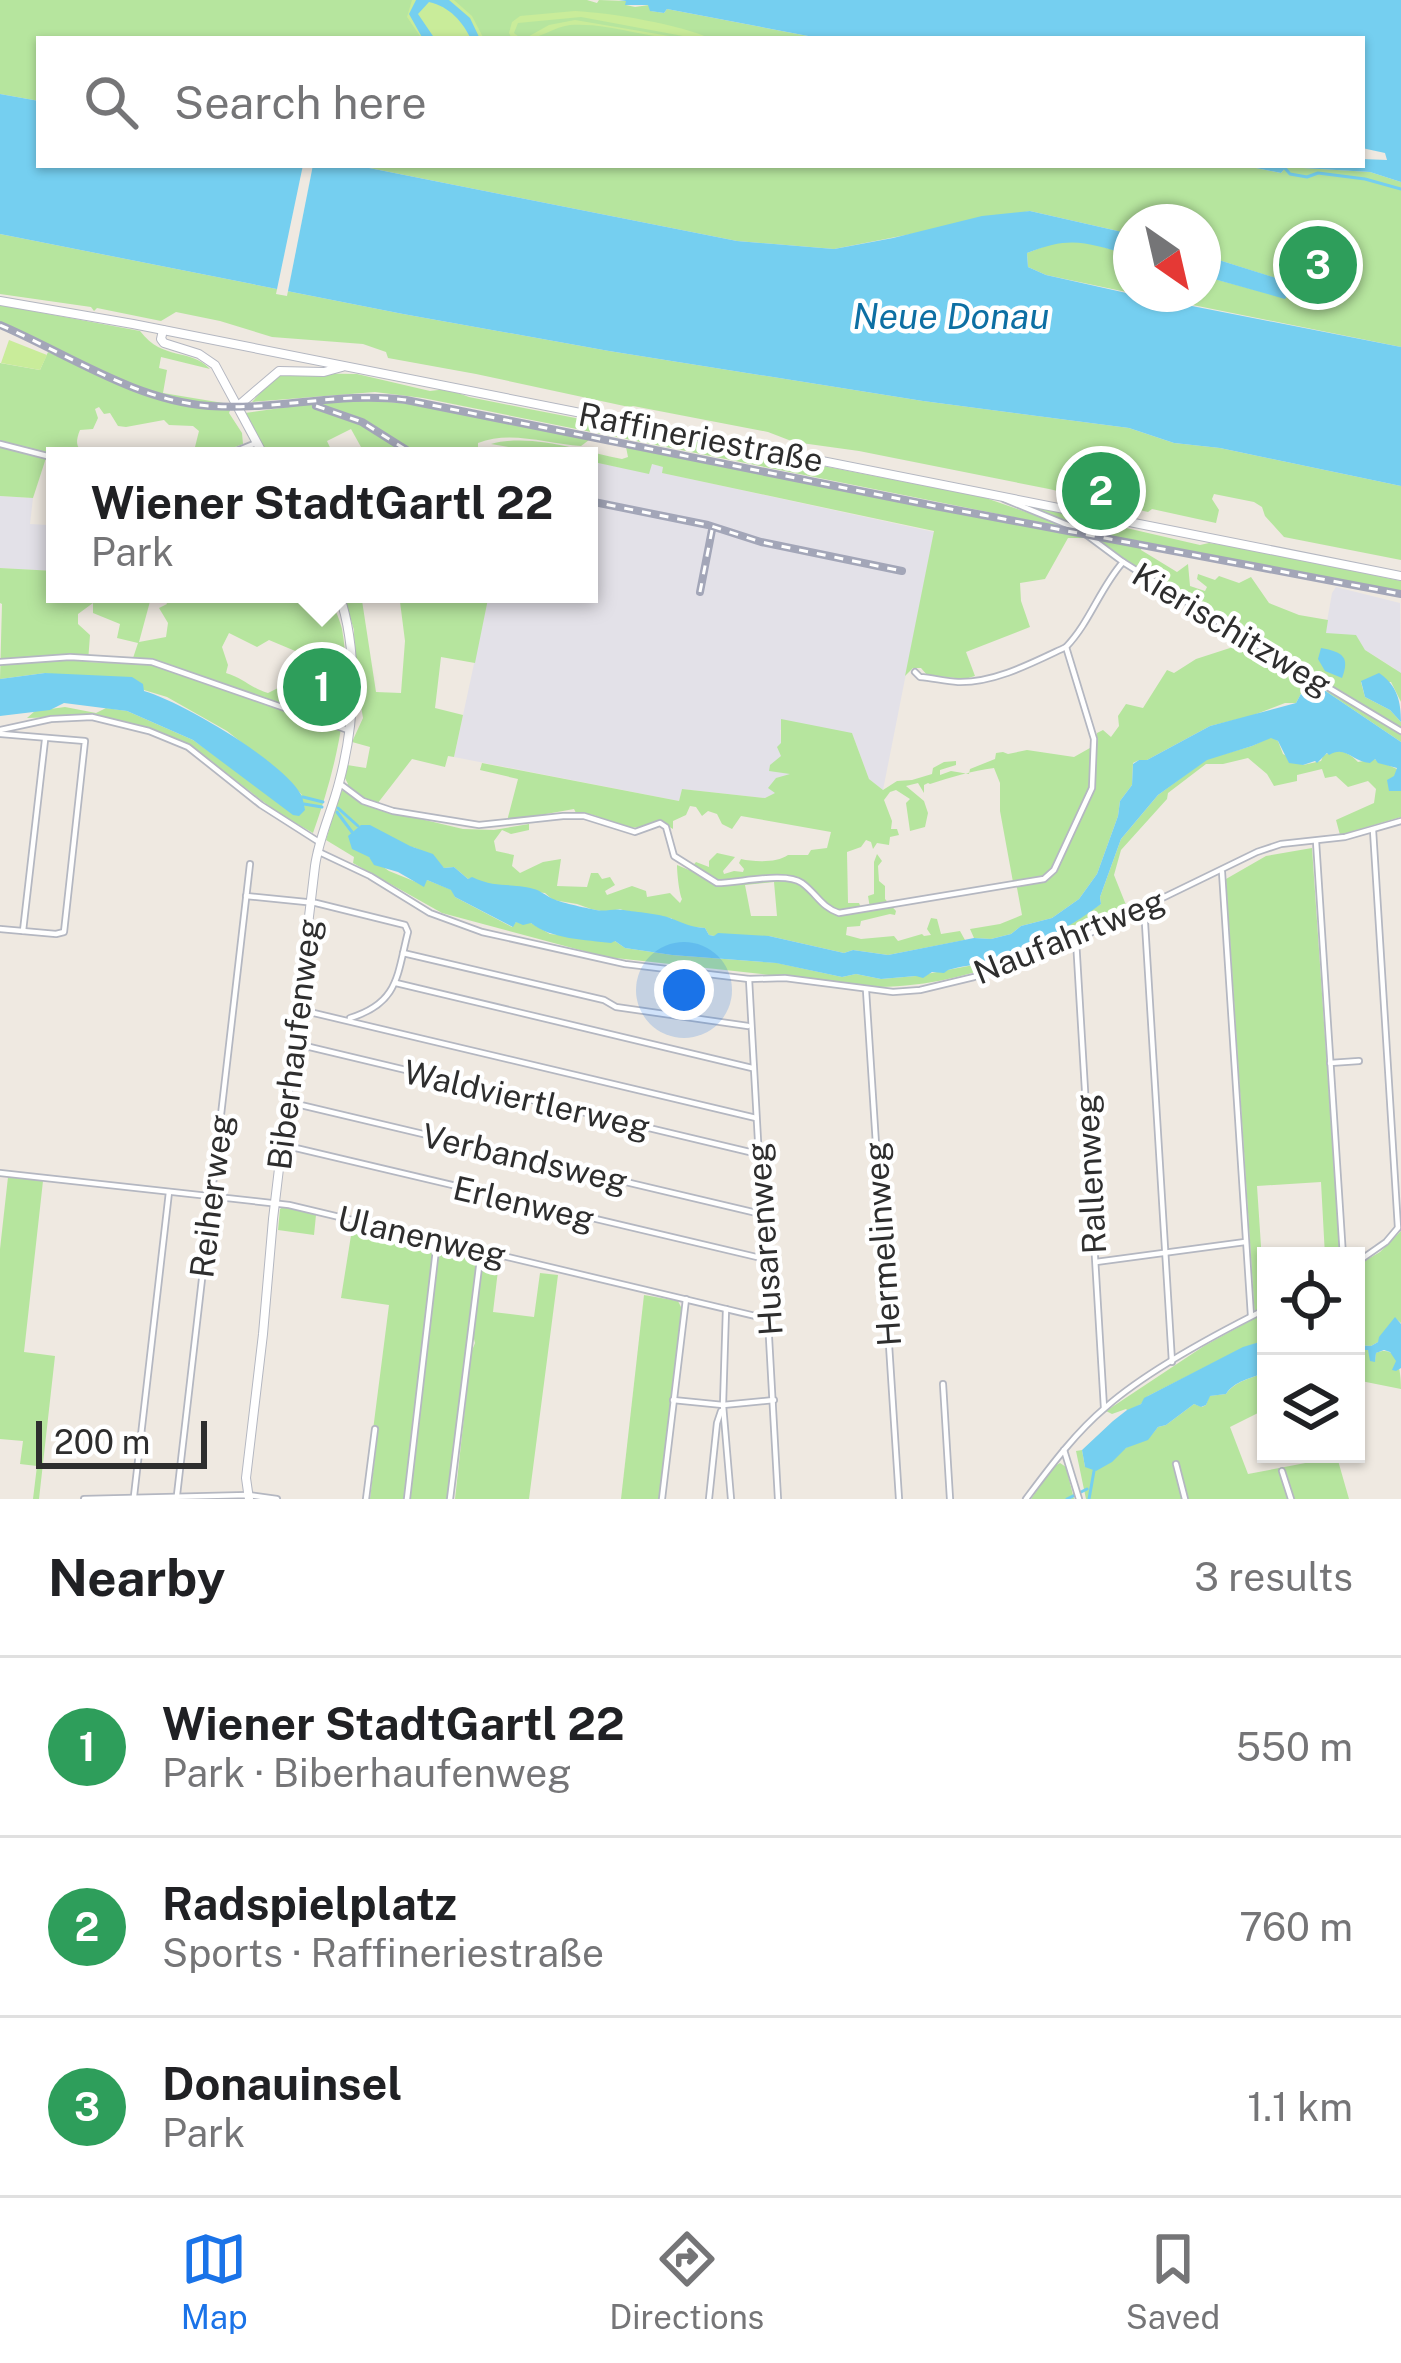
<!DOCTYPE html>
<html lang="en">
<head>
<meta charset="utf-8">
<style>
  :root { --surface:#fff; --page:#f6f6f6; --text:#202124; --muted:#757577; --line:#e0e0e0; --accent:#1a73e8 }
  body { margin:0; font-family:"Public Sans",sans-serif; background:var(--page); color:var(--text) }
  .controls { position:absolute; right:36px; bottom:36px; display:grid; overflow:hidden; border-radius:0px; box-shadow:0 3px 9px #0004 }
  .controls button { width:108px; height:108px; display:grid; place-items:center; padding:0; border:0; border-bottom:3px solid var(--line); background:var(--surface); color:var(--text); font:60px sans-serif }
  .compass { position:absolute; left:1113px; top:204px; width:108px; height:108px; border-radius:50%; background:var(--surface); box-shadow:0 3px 9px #0004; rotate:146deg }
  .scale { position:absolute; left:36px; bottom:30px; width:171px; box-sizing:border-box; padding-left:12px; border:6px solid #2e2e2e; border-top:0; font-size:33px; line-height:42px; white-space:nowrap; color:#2e2e2e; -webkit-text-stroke:9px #fff; paint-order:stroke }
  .you { position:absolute; left:684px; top:990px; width:42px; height:42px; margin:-30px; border:9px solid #fff; border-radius:50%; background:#1a73e8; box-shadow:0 0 0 18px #1a73e833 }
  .badge { display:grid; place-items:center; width:78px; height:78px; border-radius:50%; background:var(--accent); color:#fff; font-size:39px; font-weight:700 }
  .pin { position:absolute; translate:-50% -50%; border:6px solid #fff; box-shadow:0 3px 12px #0006 }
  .popup { position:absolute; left:46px; top:447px; width:552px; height:156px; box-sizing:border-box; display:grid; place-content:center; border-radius:0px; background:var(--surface); filter:drop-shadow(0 3px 9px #0005); font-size:39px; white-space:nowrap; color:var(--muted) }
  .popup b { font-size:45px; color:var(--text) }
  .popup::after { content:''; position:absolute; left:50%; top:100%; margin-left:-24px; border:24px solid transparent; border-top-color:var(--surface) }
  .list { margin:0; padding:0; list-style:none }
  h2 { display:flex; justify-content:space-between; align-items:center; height:156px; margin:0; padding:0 48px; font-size:51px }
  h2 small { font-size:39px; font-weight:400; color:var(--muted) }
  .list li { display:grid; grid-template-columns:78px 1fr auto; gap:36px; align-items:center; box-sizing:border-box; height:180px; padding:0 48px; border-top:3px solid var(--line) }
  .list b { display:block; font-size:45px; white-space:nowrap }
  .list p { margin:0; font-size:39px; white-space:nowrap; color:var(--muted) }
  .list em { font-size:39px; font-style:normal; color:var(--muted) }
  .icon { flex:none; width:66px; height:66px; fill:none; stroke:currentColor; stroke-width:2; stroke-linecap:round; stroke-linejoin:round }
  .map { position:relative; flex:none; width:1401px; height:1499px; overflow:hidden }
  .search { position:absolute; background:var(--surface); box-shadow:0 3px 9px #0004; left:36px; right:36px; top:36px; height:132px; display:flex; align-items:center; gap:30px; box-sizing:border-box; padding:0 42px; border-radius:0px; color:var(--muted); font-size:45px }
  .sheet { height:696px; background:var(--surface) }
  nav { display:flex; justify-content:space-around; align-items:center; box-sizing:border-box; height:168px; border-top:3px solid var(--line); background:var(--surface); font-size:33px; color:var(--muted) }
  nav a { display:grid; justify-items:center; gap:6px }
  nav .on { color:var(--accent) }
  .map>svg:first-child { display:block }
  .industrial { fill:#e3e1e8 }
  .green { fill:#b6e59e; fill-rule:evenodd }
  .pitch { fill:#c9ec9a }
  .water { fill:#75cff0 }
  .pier { fill:#efe9e1 }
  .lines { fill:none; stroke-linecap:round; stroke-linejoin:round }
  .stream { stroke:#75cff0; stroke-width:3 }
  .street-casing { stroke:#b4b7c1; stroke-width:8 }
  .secondary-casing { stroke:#b4b7c1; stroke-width:10 }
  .street { stroke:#fff; stroke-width:4.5 }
  .secondary { stroke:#fff; stroke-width:8 }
  .rail-casing { stroke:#a3a6b8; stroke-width:8 }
  .rail { stroke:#fff; stroke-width:3; stroke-dasharray:9; stroke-linecap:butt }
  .labels { text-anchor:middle; stroke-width:9; stroke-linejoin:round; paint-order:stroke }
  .street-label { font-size:33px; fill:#2e2e2e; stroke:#fff }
  .water-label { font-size:36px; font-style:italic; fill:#0d6fa3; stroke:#fff }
</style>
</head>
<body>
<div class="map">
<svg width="1401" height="1499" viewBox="0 0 1401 1499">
  <rect width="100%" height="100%" fill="#efe9e1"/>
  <!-- industrial -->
  <g class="industrial">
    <polygon points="589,461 648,473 651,464 664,467 663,473 934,532 883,790 869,779 852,733 780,730 782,756 769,770 793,773 776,793 765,798 682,789 679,801 454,757 489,594 589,594"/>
    <polygon points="0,496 33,498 30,524 48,525 55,522 55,571 0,568"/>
    <polygon points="1336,587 1400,603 1401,673 1399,675 1394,668 1365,650 1325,633 1332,593"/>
  </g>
  <!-- green -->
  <g class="green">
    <polygon points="0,0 587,0 597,3 599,0 626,1 626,5 635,7 649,5 651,11 664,13 667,9 824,39 39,39 39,101 0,94"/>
    <polygon points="354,165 1241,165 1281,173 1286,167 1370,172 1401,182 1401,347 1138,294 1203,294 1203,276 1285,298 1291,283 1203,255 1203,222 1131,222 1131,234 1030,211 834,249 737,241"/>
    <polygon points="0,234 403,314 609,351 923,401 1129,428 1174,443 1220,448 1401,486 1401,560 1284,537 1265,516 1262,507 1254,502 1214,494 1212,499 1219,510 1216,523 1152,509 1148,512 1049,489 859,451 794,442 768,432 633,406 629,407 476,374 388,358 386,352 363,344 272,337 220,321 176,312 161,321 97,308 94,311 91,307 0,294"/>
    <polygon points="1079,240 1131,255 1131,293 1046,275 1028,267 1027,253 1053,243"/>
    <path d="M0,305L140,331C164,362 189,347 210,369L161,357L159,368L167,370L163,393L229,404C147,404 74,355 0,323Z"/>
    <path d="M48,352C112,381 159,404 231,408L229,413L242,433L243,444C226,450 211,458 193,455L199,431L193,426L169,425L164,420L126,427L118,426L110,413L104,414L99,407L95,409L98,418L93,429L80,430C76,440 75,447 84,453L82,456H59L0,441V363L40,370Z"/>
    <polygon points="286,373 357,374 430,391 447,389 469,397 529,409 983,497 1077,530 423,398 375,392 252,402 276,376"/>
    <path d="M337,400C438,399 545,429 644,451L1083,535V538H1068L1045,579L1020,583L1021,601L1030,627L966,652L975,676L965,679L927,675L921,668H913L905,676L934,531L662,473L663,467L652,464L649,474L589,461V456H563L491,444C532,433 581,451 622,459L628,457L626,447L589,440L581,446C548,444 510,430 478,443V448L515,456H366L351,429L327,441L334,456H269L245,413Z"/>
    <polygon points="0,446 46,458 33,498 0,496"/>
    <polygon points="1031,506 1200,545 1209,543 1250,549 1401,581 1401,591 1086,532 1028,508"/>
    <path d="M1093,537L1142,546L1141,550L1177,572L1188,564L1190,586L1205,591L1207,587L1197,579L1198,574L1215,580L1219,576L1239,583L1251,577L1269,603L1299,615L1328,620L1326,633L1356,635L1365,650L1401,673V702L1391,682H1361L1365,697L1390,710L1401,722V742L1324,690L1304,688L1296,703H1285L1251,716L1210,726L1147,760H1139L1133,763L1132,785L1120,801L1118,816L1097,874L1079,899L1052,918L1021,926L1011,934L991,939L974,938L970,929L1000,924L1022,915L1017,888L1013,882L1000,811V783L994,768C972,771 951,777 930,784L928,783L924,785V793L918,783L906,786L924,801L928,813L925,827L910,831L906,803L910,799L896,790L890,792L884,800L892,821L891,829H897L899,835L890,837L889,845L877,843L873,849L871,842L866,840L861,847L847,852L848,903H859L862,910L870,908L868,896L874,894V862L877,854L882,861L878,866L879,881L885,886V899L896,911L895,915L890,914L861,921L860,926L847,927L846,935L861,939L894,936L898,941L922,934L924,936L931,935L927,929L931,918L937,919L941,934L960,931L965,940L888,955L853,950L844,953L769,936H714L709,935L705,928L682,926L671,918L637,915L620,909L606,912L591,909L577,904L553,900L545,893L493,887L472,878L468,879L454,867L444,868C408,838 412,845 369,857L389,871L421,884L427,880L452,890L455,897L512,927L516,922L531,923L550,934L615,941L625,948L672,955L777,963L842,977L856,974L881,979L916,976L984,963L1000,955L1026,949L1101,904L1100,897L1121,839L1158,795L1207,759L1252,746L1271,737L1278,741L1283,754L1303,765L1321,761L1323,756C1337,747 1347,751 1358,762L1374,759L1397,769L1390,791H1401V817L1340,835L1336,820L1374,803L1376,789L1368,781L1348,787L1336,776L1325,778L1322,769L1297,775V781L1274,786L1267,774L1248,758L1223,764H1206L1168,793L1167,799L1121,850L1114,875L1128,910C1048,947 968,986 879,987L606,957L442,913L353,863L354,857L326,840L339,795L348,784L345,778L347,765L366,768L370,747L352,742L363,718L359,695L355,693L354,630L343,594H361L376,692L401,693L405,641L399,594H489L475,663L441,657L435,708L463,715L454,757L448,756L445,767L412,759L374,808L463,829L494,830L529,824V830L511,834L502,830L494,841L496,851L514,855L512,866L520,873L543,862L561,859L557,886L587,887L591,873H598L602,879L610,877L615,885L605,891L607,895L632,886L646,891L647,897L670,893L680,903L682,899C679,893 677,872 677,865L689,870L696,862L709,867V861L717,853L735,857L723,871L724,874L734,871L743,872L744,869L739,863L741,859C754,862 777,863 788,855H808L811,850L827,848L831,832L741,816L732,829L722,824L717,814L708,811L702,816L696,807L690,806L686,815L673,821V829L658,820C618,841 612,812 576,813L574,809L507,821L518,779L480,770L482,763L679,801L682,789L765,798L775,793L768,788L776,778L790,774L769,771L770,765L781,756L777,747L781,743V719L852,733L869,779L883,790L897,781L912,780L932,774L933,768L944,762L956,761V765L940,770V775L951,771L969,774L970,769L995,759L996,753L1003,752L1008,754L1027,750L1074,757L1097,744V733L1103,730L1111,737L1119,726L1118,716L1126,704L1143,708L1167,670L1174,673L1196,659L1230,648L1245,633L1130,563ZM774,882L777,916H751L745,885Z"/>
    <path d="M0,568L55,571V594H152L139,642L166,637L168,623L159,608L167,604L162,594H328C333,605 339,617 342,629C354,695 335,772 313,833L278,813L189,744L121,721L95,716L27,718L35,711L65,707L96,713L106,708L127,711L193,740L248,779L302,795L282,774L227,731L167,697L144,690L45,673L0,679L2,604L0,603ZM93,603V613L120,624L117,638L138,643L131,664L88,662L90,635L78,624V614ZM229,633L257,647L269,640L300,653L284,685L268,693C251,688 243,678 226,673L228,665L222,647Z"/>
    <polygon points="1312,848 1340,1256 1325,1256 1321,1182 1257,1186 1264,1291 1266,1291 1266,1340 1243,1348 1148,1396 1141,1404 1128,1411 1126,1409 1112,1414 1106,1411 1204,1346 1255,1318 1226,879 1266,856"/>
    <polygon points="8,1177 43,1181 24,1352 55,1356 39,1499 33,1499 37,1466 20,1464 23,1441 0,1439 0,1249"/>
    <polygon points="283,1207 316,1215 314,1235 278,1230 280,1209"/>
    <polygon points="353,1223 434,1245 405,1499 370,1499 378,1431 373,1430 389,1305 341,1298"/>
    <polygon points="1401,1231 1401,1323 1395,1318 1378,1342 1371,1346 1356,1345 1356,1266 1380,1252"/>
    <polygon points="439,1248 477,1256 448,1499 410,1499"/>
    <polygon points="487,1259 499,1262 493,1312 534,1317 540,1273 558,1275 529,1499 455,1499 471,1353 475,1343 473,1335 481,1267"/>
    <polygon points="644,1295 678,1301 682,1309 660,1499 621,1499"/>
    <path d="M1356,1350H1368L1375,1361L1376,1353C1399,1343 1401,1374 1401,1389L1356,1380Z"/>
    <path d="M1266,1372V1409L1230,1427L1248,1474L1337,1457L1349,1499H1086L1076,1451L1082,1450L1085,1467C1104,1465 1109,1458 1124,1449C1142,1439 1143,1446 1158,1427L1166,1425L1194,1404L1202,1407L1206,1405L1209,1396L1226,1394C1235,1381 1252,1378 1266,1372Z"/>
    <polygon points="1060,1463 1066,1467 1074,1499 1031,1499 1053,1467"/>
  </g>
  <!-- pitch -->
  <g class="pitch">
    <polygon points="412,0 454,0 472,16 484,39 422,39 407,17"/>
    <path d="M575,11C612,13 678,24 712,39H699L581,17L518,23L514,33L522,39H512L509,33L512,22L520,16Z"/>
    <path d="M575,20L687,39C648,39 607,22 570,25C553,27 541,39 524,39L549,25Z"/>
    <polygon points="9,340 47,355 40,370 1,363"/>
  </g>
  <!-- water -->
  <g class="water">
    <path d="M416,0H449L470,18L480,39H471C462,21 450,7 429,2L418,14L435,39H423L409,14Z"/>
    <polygon points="619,0 1401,0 1401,182 1370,172 1286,167 1281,173 1241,165 1362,165 1362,159 1387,160 1385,153 1362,148 1362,39 824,39 667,9 664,13 650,11 648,5 625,5 626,1"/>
    <path d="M0,94L39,101V165H354L737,241L834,249L893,238L982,216L1030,211L1131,234V255C1086,243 1072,235 1027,253L1028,267L1046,275L1131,294L1401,347V486L1220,448L1174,443L1129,428L923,401L609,351L403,314L0,234Z"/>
    <polygon points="1203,255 1292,283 1292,289 1285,299 1203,276"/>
    <path d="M1321,648C1343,652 1350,657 1342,678L1325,671L1318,659Z"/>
    <path d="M45,673L132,677L143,684L144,691C182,702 279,759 300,793C303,797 304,805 305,810L299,816L293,815L193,740L127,711L64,703L50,710L0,716V679Z"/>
    <path d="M1379,673C1397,685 1401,701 1401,722L1390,710L1365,697L1361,681Z"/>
    <path d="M1311,685L1324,690L1401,742V791H1389L1387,780L1394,776L1397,768L1378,763L1375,759L1370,763C1352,762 1346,745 1329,755L1327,753L1317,763L1315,761L1303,765L1289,763L1278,741L1271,738L1252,746L1207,760L1158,795L1121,839L1100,897L1101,904C1066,931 1026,948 987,962C975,965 961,966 948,970L944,973L932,972L923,978L916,976L881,979L856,974L842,977L776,963L672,955L625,948L615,941L611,943C587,940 550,939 531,923L523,925L516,922L513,927L455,897L451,890L427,880L424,887L398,872L374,865L369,857L352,849L348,836L361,825H370L410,846L433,854L444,868L454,867L468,879L472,877C497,889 509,882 534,889C541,891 545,895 551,898C558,902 586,908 596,910C606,912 614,908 624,910C636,912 660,914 670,918C683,923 690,927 705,928L709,935L714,936L718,933L769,936L844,953L853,950L888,955L974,938L991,939L1011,934L1021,926L1052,918L1079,899L1097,874L1118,816L1120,801L1132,785L1133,764L1139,760H1147L1210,726L1296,703L1304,688Z"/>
    <polygon points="1395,1317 1401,1324 1401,1368 1396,1371 1392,1370 1396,1361 1390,1352 1384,1350 1376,1353 1375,1362 1370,1361 1368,1350 1356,1350 1356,1345 1371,1346 1378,1342 1379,1337"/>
    <path d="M1266,1340V1372C1252,1378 1234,1381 1226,1394L1210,1396L1206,1405L1201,1407L1194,1404L1166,1425L1158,1427L1148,1440L1126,1448L1112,1462L1096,1471L1085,1467L1082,1450L1113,1421L1127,1410L1141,1404L1144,1398L1243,1347Z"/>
  </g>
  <!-- pier -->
  <polygon class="pier" points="303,165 313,165 287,296 276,294"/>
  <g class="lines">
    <!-- stream -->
    <g class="stream">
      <polyline points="1284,167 1290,174 1307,177 1318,173 1365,179 1401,189"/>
      <polyline points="303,797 323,802"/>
      <polyline points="304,804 322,807"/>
      <polyline points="338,808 358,826"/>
      <polyline points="337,812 352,832"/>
      <polyline points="1067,1499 1087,1489"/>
      <polyline points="1089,1499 1094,1471"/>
    </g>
    <defs>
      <g id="street">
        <polyline points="0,444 55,458"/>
        <polyline points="224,456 256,443"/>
        <polyline points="1004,499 1080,530 1123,562 1219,622 1401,731"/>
        <polyline points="0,662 70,657 152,662 348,730"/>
        <path d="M915,672L920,677C932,678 945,681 958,682C995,683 1034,662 1066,647"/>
        <polyline points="0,734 0,730 51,719 92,717 149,731 188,747 261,805 319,842"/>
        <path d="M339,783L363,801L393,811L479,825L563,816H584L635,832L660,823L666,827L674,856L717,883C739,883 786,871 802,883C817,894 821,907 839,913L1044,879L1054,870L1092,788L1094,739L1066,647C1090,622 1100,588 1123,562"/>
        <polyline points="1373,830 1398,1228"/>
        <polyline points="1316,841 1343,1256"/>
        <polyline points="317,851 370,876 430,913 482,932 625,964 749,979 785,978 893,992 920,990 974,977 1021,961 1076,940 1257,852 1281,844 1345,837 1401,821"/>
        <polyline points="1222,872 1251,1316"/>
        <path d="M246,896L316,903L405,925L408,932C397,975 399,1003 350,1018"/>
        <polyline points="1144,907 1172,1362"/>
        <polyline points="0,929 56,934 64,932 85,741 1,734"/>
        <polyline points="23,931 45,740"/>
        <polyline points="1076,940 1104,1408"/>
        <polyline points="403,953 604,1000 616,1007 748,1026"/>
        <polyline points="749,979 778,1499"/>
        <polyline points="396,983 752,1068"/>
        <polyline points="866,990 899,1499"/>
        <polyline points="301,1010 756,1118"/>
        <polyline points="297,1044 758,1154"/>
        <polyline points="1330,1063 1359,1061"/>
        <polyline points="288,1102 761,1214"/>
        <polyline points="283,1145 765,1259"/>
        <polyline points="0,1173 289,1205 768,1319"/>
        <polyline points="1096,1262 1245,1242"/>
        <polyline points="1356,1263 1386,1242 1397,1229"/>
        <polyline points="726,1309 723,1405 731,1499"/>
        <polyline points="943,1384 950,1499"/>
        <polyline points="673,1400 723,1405 774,1400"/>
        <polyline points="1064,1450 1079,1499"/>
        <polyline points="1176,1464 1185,1499"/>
        <polyline points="1282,1471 1291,1499"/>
        <polyline points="177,1495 250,864"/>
        <polyline points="134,1496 169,1192"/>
        <polyline points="84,1499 248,1495 277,1499"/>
        <polyline points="366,1499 375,1429"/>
        <polyline points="407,1499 437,1241"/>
        <polyline points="450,1499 481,1251"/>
        <polyline points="662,1499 686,1299"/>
        <polyline points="709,1499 717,1423 721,1411"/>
        <path d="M1026,1499C1050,1467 1075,1433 1106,1407C1148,1370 1216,1334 1266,1309"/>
      </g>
      <g id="secondary">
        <polyline points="0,301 133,324 1401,576"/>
        <polyline points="163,330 161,339 164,343 199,354 215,365 264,456"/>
        <polyline points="238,406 279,371 324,372 342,367"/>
        <path d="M249,1499L246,1478L263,1334L273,1219L315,866C319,837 332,811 339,783C355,724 359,652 339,594"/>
      </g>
    </defs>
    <!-- street casing -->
    <use href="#street" class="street-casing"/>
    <!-- secondary casing -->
    <use href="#secondary" class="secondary-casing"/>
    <!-- street -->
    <use href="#street" class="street"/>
    <!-- secondary -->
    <use href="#secondary" class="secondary"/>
    <defs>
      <g id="rail">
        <path d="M0,325C68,354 134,400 209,406C275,411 340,391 406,400L935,506L1401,594"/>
        <polyline points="316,406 362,422 416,456"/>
        <polyline points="589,501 708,525 761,542 902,571"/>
        <polyline points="700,592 712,530"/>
      </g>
    </defs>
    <!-- rail casing -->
    <use href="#rail" class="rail-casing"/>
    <!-- rail -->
    <use href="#rail" class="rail"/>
  </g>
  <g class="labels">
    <!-- street labels -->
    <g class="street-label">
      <text transform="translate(701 437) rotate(11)" y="12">Raffineriestraße</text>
      <text transform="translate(1232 629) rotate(31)" y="12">Kierischitzweg</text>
      <text transform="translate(1069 936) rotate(-22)" y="12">Naufahrtweg</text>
      <text transform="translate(294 1044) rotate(-83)" y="12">Biberhaufenweg</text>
      <text transform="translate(527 1099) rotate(13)" y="12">Waldviertlerweg</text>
      <text transform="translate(525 1158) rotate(13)" y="12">Verbandsweg</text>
      <text transform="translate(1090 1174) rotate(-93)" y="12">Rallenweg</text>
      <text transform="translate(211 1196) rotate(-83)" y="12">Reiherweg</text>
      <text transform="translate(524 1203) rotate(13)" y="12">Erlenweg</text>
      <text transform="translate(422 1236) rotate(13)" y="12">Ulanenweg</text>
      <text transform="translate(764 1239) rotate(-94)" y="12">Husarenweg</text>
      <text transform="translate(882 1244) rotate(-94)" y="12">Hermelinweg</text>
    </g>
    <!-- water labels -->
    <g class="water-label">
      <text x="951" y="329">Neue Donau</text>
    </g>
  </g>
</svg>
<div class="controls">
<button><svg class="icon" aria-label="locate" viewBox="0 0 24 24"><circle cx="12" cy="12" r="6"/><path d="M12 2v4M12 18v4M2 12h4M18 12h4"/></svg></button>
<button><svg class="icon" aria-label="layers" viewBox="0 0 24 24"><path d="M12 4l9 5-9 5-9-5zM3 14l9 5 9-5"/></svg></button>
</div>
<svg class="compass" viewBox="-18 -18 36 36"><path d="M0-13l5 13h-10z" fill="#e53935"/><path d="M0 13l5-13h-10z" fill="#757577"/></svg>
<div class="scale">200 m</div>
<div class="you"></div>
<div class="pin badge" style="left:322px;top:687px;background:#2e9e5b">1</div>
<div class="popup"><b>Wiener StadtGartl 22</b>Park</div>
<div class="pin badge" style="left:1101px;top:491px;background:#2e9e5b">2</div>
<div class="pin badge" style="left:1318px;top:265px;background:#2e9e5b">3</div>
<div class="search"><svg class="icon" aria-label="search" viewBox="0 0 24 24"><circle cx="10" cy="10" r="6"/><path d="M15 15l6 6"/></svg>Search here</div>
</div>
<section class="sheet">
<h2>Nearby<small>3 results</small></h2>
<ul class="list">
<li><span class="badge" style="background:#2e9e5b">1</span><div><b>Wiener StadtGartl 22</b><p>Park · Biberhaufenweg</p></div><em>550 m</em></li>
<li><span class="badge" style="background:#2e9e5b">2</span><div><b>Radspielplatz</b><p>Sports · Raffineriestraße</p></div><em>760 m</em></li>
<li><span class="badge" style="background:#2e9e5b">3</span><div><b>Donauinsel</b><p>Park</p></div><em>1.1 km</em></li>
</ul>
</section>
<nav>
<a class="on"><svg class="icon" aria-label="map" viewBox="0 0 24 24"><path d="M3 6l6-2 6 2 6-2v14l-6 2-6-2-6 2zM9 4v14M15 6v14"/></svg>Map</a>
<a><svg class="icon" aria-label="directions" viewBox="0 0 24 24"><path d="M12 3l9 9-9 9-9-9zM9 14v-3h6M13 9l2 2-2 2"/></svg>Directions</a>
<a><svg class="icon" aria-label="saved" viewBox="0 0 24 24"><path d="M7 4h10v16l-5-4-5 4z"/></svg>Saved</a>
</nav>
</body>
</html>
